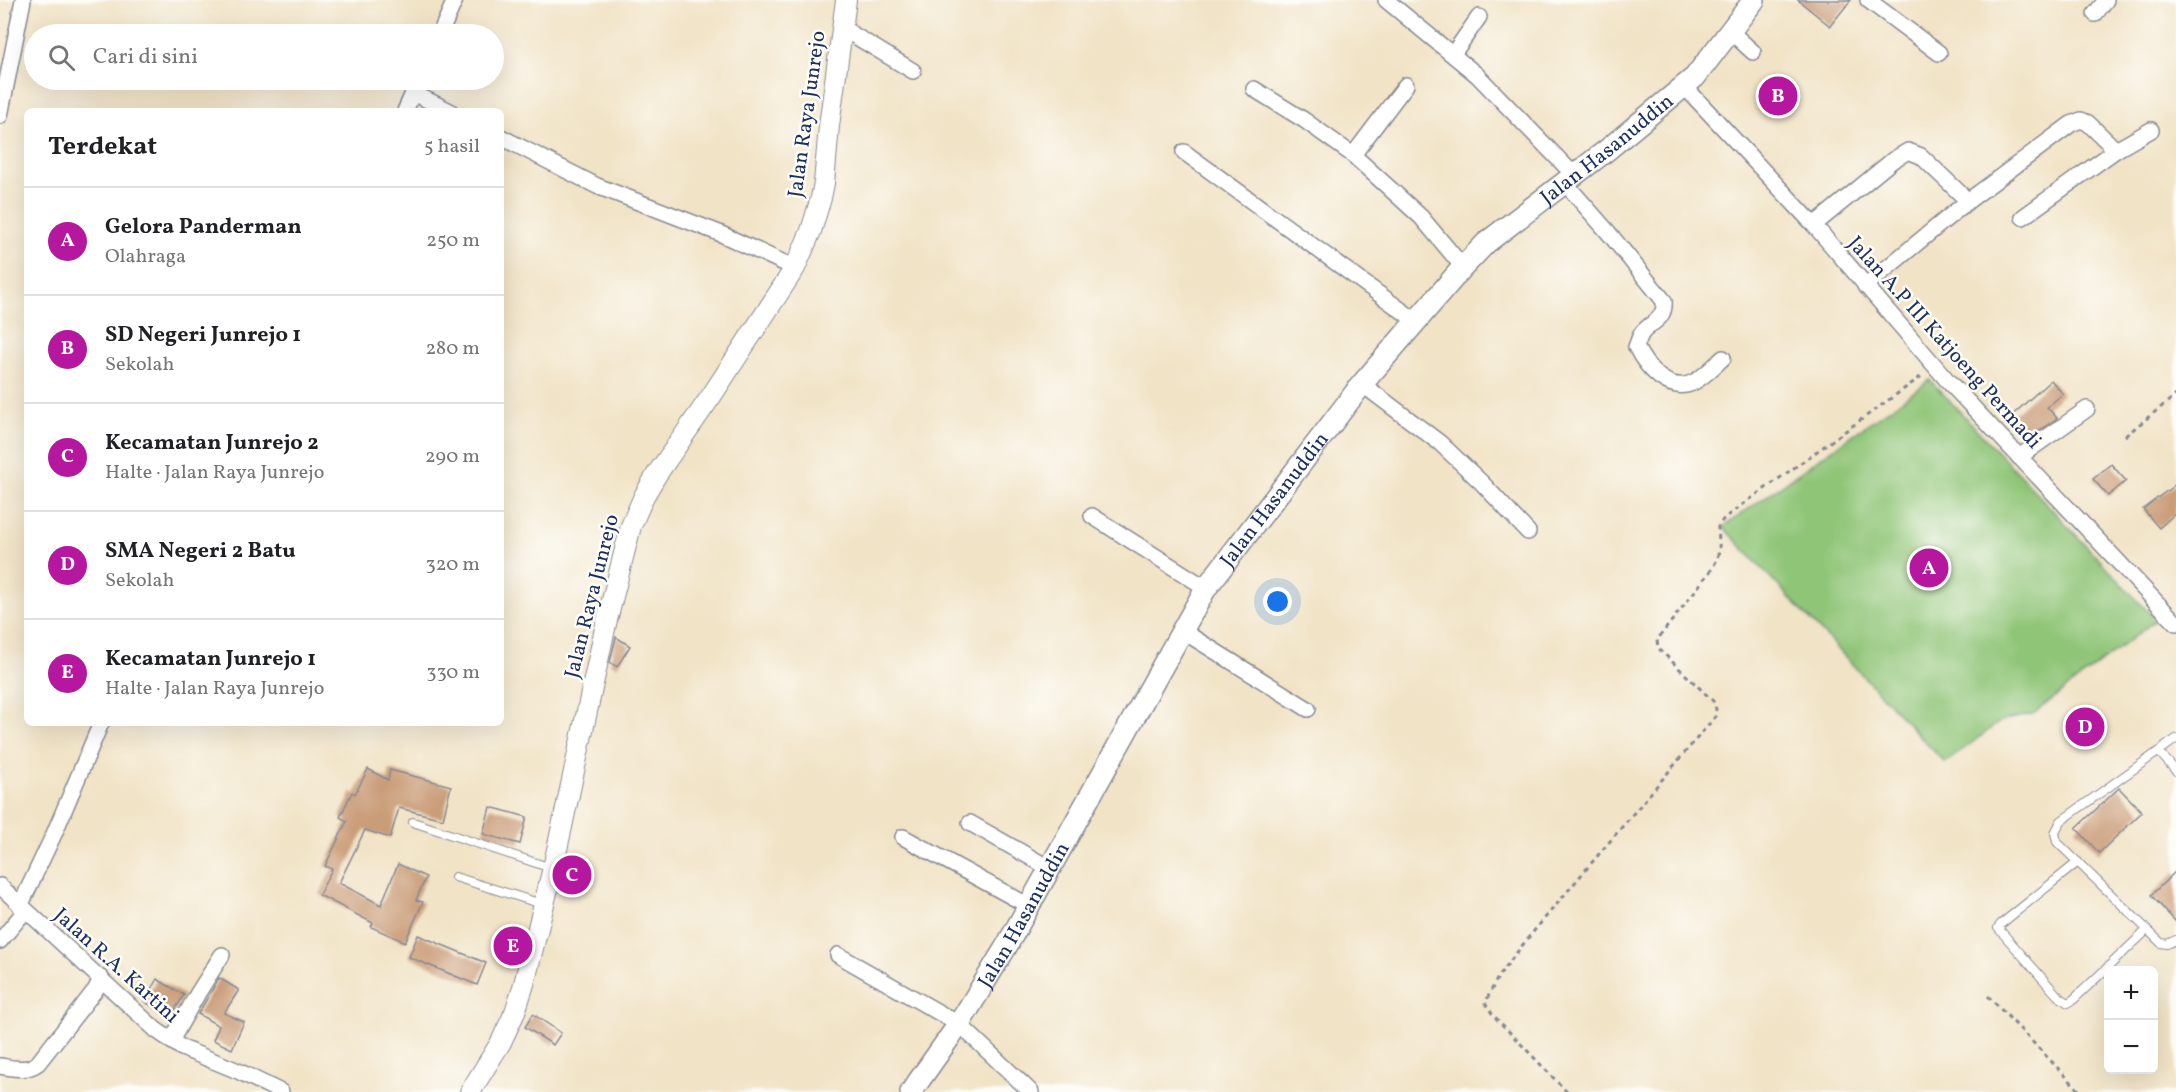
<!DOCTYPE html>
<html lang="id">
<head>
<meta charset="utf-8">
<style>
  :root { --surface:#fff; --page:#f6f6f6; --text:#202124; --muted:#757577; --line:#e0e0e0; --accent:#b5179e }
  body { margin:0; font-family:Vollkorn,serif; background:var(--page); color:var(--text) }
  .controls { position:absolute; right:18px; bottom:18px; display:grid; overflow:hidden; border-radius:9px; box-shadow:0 6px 24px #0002 }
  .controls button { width:54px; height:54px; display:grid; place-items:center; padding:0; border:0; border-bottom:2px solid var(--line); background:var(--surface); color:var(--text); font:30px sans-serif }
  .you { position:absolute; left:1278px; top:602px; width:21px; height:21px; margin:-15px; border:4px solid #fff; border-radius:50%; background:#1a73e8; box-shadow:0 0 0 9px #1a73e833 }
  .badge { display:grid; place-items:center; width:39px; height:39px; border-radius:50%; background:var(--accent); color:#fff; font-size:20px; font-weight:700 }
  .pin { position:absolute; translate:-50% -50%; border:3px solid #fff; box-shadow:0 2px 6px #0006 }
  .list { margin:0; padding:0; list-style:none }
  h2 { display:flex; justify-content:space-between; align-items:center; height:78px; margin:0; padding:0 24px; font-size:26px }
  h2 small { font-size:20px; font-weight:400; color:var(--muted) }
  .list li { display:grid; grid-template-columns:39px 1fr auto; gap:18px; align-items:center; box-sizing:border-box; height:108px; padding:0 24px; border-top:2px solid var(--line) }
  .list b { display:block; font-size:22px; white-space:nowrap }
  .list p { margin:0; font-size:20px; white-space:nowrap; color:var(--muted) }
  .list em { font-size:20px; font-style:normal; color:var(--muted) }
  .icon { flex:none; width:33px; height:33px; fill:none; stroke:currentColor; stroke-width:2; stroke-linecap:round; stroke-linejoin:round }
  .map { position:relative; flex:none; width:2176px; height:1092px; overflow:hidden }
  .search { position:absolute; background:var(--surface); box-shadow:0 6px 24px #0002; left:24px; top:24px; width:480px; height:66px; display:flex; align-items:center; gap:15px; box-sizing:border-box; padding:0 21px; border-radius:33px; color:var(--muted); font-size:22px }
  .panel { position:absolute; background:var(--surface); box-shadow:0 6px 24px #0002; left:24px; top:108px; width:480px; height:618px; border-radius:9px }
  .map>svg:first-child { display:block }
  .green { fill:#8fc577; stroke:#557a6a; stroke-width:1.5 }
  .building { fill:#ca9d79 }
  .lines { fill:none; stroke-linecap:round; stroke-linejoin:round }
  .service-casing { stroke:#868992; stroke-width:10 }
  .minor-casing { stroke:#868992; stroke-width:18 }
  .tertiary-casing { stroke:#868992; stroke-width:22 }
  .secondary-casing { stroke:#868992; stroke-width:24 }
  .path { stroke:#868992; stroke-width:3; stroke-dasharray:4.5 4.5; stroke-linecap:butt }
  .service { stroke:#fff; stroke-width:8 }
  .minor { stroke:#fff; stroke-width:15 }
  .tertiary { stroke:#fff; stroke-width:20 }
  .secondary { stroke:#fff; stroke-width:21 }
  .labels { text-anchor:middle; stroke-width:5; stroke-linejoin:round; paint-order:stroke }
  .street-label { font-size:21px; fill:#1b2f5e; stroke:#fdfcf7 }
</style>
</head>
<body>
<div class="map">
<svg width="2176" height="1092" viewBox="0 0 2176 1092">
  <rect width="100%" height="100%" fill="#fdfcf7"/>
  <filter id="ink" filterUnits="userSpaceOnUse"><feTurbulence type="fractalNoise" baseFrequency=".0167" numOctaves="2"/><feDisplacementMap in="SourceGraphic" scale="12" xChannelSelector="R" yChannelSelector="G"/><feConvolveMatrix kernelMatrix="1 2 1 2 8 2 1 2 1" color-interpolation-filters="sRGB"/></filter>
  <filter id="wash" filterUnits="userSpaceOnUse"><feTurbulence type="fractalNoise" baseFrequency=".008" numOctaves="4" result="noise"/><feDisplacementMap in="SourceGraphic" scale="24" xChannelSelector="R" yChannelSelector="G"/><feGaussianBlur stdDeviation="1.35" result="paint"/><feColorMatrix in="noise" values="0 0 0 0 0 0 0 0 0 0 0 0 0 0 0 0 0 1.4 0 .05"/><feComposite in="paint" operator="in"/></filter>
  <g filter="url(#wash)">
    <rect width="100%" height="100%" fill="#f1e3c6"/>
    <!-- green -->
    <polygon class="green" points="1930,380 2156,620 2033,714 2001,721 1945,763 1723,527"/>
    <g id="blocks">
      <!-- building -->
      <g class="building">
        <polygon points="1798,0 1851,0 1830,26"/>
        <polygon points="2051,380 2063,394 2047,407 2057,418 2026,440 2008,419"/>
        <polygon points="2111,464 2126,481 2108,496 2093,479"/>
        <polygon points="2176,484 2176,513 2159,528 2143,509"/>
        <polygon points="616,637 630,646 617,667 610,662"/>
        <polygon points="368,769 388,780 390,770 451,786 443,819 399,808 390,838 365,830 339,883 381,905 398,864 426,877 416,900 423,902 405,942 371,927 373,923 319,895 332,869 325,866 347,821 340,817 352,792 355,794"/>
        <polygon points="2119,788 2142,812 2099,853 2076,828"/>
        <polygon points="490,807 527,817 520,844 483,834"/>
        <polygon points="2176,871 2176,922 2151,895"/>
        <polygon points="418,935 486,963 477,985 409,957"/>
        <polygon points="219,978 239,990 224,1013 244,1022 232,1049 213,1040 219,1026 198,1014"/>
        <polygon points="157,979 184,995 170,1018 144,1001"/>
        <polygon points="533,1014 561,1033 553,1045 525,1027"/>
      </g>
    </g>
  </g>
  <g filter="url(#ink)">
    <use href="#blocks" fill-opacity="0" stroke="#868992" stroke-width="1.5"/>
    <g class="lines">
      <defs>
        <g id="service">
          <polyline points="2176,739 2061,821 2055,833 2057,842 2161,943 2167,944 2176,940"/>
          <polyline points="2159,752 2176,771"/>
          <polyline points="413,822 551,868"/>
          <polyline points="2078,862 2001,924 1998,928 2057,995 2068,1003 2073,1000 2147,930"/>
          <polyline points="455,877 542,904"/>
        </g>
        <g id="minor">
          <polyline points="1386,0 1477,75 1575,176"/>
          <polyline points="1868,0 1939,53"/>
          <polyline points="2095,14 2106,0"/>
          <polyline points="842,28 913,71"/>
          <polyline points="1730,31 1753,52"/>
          <polyline points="440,34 455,0"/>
          <polyline points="1453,54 1479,17"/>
          <polyline points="1406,85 1353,155 1421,217 1463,267"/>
          <polyline points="1685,87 1814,225 1947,380 2176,623"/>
          <polyline points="1254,89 1304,120 1353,155"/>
          <polyline points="413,93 450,111"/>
          <polyline points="405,111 419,80"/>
          <polyline points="0,116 23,0"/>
          <polyline points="501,137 597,186 719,233 795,268"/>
          <polyline points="1184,152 1416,321"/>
          <path d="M1565,183L1608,232L1664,301C1666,319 1651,322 1642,333C1639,337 1638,343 1636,347C1646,367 1669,395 1694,382C1704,377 1714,366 1723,358"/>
          <polyline points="2023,217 2116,150 2151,130"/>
          <polyline points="1814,225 1893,160 1908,151 1921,156 1968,201"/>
          <polyline points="1865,286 1968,201 2071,124 2081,120 2088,123 2116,150"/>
          <polyline points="1362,384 1440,443 1482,483 1528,532"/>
          <polyline points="2019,457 2087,409"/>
          <polyline points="1092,516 1206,588"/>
          <polyline points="1181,630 1308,709"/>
          <polyline points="970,823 1049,868"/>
          <polyline points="903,837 1029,906"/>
          <polyline points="0,886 156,1030 182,1048 238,1071 281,1092"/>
          <polyline points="20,906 54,834 101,723"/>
          <polyline points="0,941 25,911"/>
          <polyline points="838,955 959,1024 1031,1092"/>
          <polyline points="171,1041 198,993 222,955"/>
          <path d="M0,1066C14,1068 26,1072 38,1063L96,989L101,978"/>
        </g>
        <polyline id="tertiary" points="470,1092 501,1042 515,1012 524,984 553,868 606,624 631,526 644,496 657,474 712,395 795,268 811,231 821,198 824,183 829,126 846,0"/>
        <g id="secondary">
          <path id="s1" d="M911,1092L959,1024L1006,947L1206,588L1362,384L1463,267L1486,243L1607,150L1695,77L1754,0"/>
        </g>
      </defs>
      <!-- service casing -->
      <use href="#service" class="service-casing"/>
      <!-- minor casing -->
      <use href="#minor" class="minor-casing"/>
      <!-- tertiary casing -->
      <use href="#tertiary" class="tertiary-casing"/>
      <!-- secondary casing -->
      <use href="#secondary" class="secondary-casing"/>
      <!-- path -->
      <g class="path">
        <polyline points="2125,436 2176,395"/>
        <polyline points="1988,996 2081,1092"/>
        <path d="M1567,1092L1493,1015L1485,1003L1498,977L1528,938L1715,717L1716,709L1713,701L1658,648L1657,640L1712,569C1722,551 1719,546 1718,527L1724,518L1922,376"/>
      </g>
      <!-- service -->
      <use href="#service" class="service"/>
      <!-- minor -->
      <use href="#minor" class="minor"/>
      <!-- tertiary -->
      <use href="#tertiary" class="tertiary"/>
      <!-- secondary -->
      <use href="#secondary" class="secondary"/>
    </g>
  </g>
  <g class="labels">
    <!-- street labels -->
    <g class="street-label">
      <text transform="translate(806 114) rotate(-82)" y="7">Jalan Raya Junrejo</text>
      <text dy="7" stroke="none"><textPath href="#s1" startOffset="1182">Jalan Hasanuddin</textPath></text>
      <text transform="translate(1945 342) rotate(48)" y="7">Jalan A.P III Katjoeng Permadi</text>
      <text dy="7" stroke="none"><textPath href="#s1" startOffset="696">Jalan Hasanuddin</textPath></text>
      <text transform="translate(591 596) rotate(-76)" y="7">Jalan Raya Junrejo</text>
      <text dy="7" stroke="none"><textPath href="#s1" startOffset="210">Jalan Hasanuddin</textPath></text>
      <text transform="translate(117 965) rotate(42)" y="7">Jalan R.A. Kartini</text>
    </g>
  </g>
</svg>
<div class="controls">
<button>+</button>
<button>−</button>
</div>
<div class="you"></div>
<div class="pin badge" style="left:1929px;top:568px">A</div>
<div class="pin badge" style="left:1778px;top:96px">B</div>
<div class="pin badge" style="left:572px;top:875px">C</div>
<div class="pin badge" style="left:2085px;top:727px">D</div>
<div class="pin badge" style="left:513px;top:946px">E</div>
<div class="search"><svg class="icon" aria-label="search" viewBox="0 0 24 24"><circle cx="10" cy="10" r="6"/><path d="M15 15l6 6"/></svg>Cari di sini</div>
<section class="panel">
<h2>Terdekat<small>5 hasil</small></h2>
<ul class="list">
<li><span class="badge">A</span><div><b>Gelora Panderman</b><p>Olahraga</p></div><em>250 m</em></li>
<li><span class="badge">B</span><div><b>SD Negeri Junrejo 1</b><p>Sekolah</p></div><em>280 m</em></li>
<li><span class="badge">C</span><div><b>Kecamatan Junrejo 2</b><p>Halte · Jalan Raya Junrejo</p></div><em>290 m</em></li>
<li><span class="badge">D</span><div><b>SMA Negeri 2 Batu</b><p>Sekolah</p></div><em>320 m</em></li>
<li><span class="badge">E</span><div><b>Kecamatan Junrejo 1</b><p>Halte · Jalan Raya Junrejo</p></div><em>330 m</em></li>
</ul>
</section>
</div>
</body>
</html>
